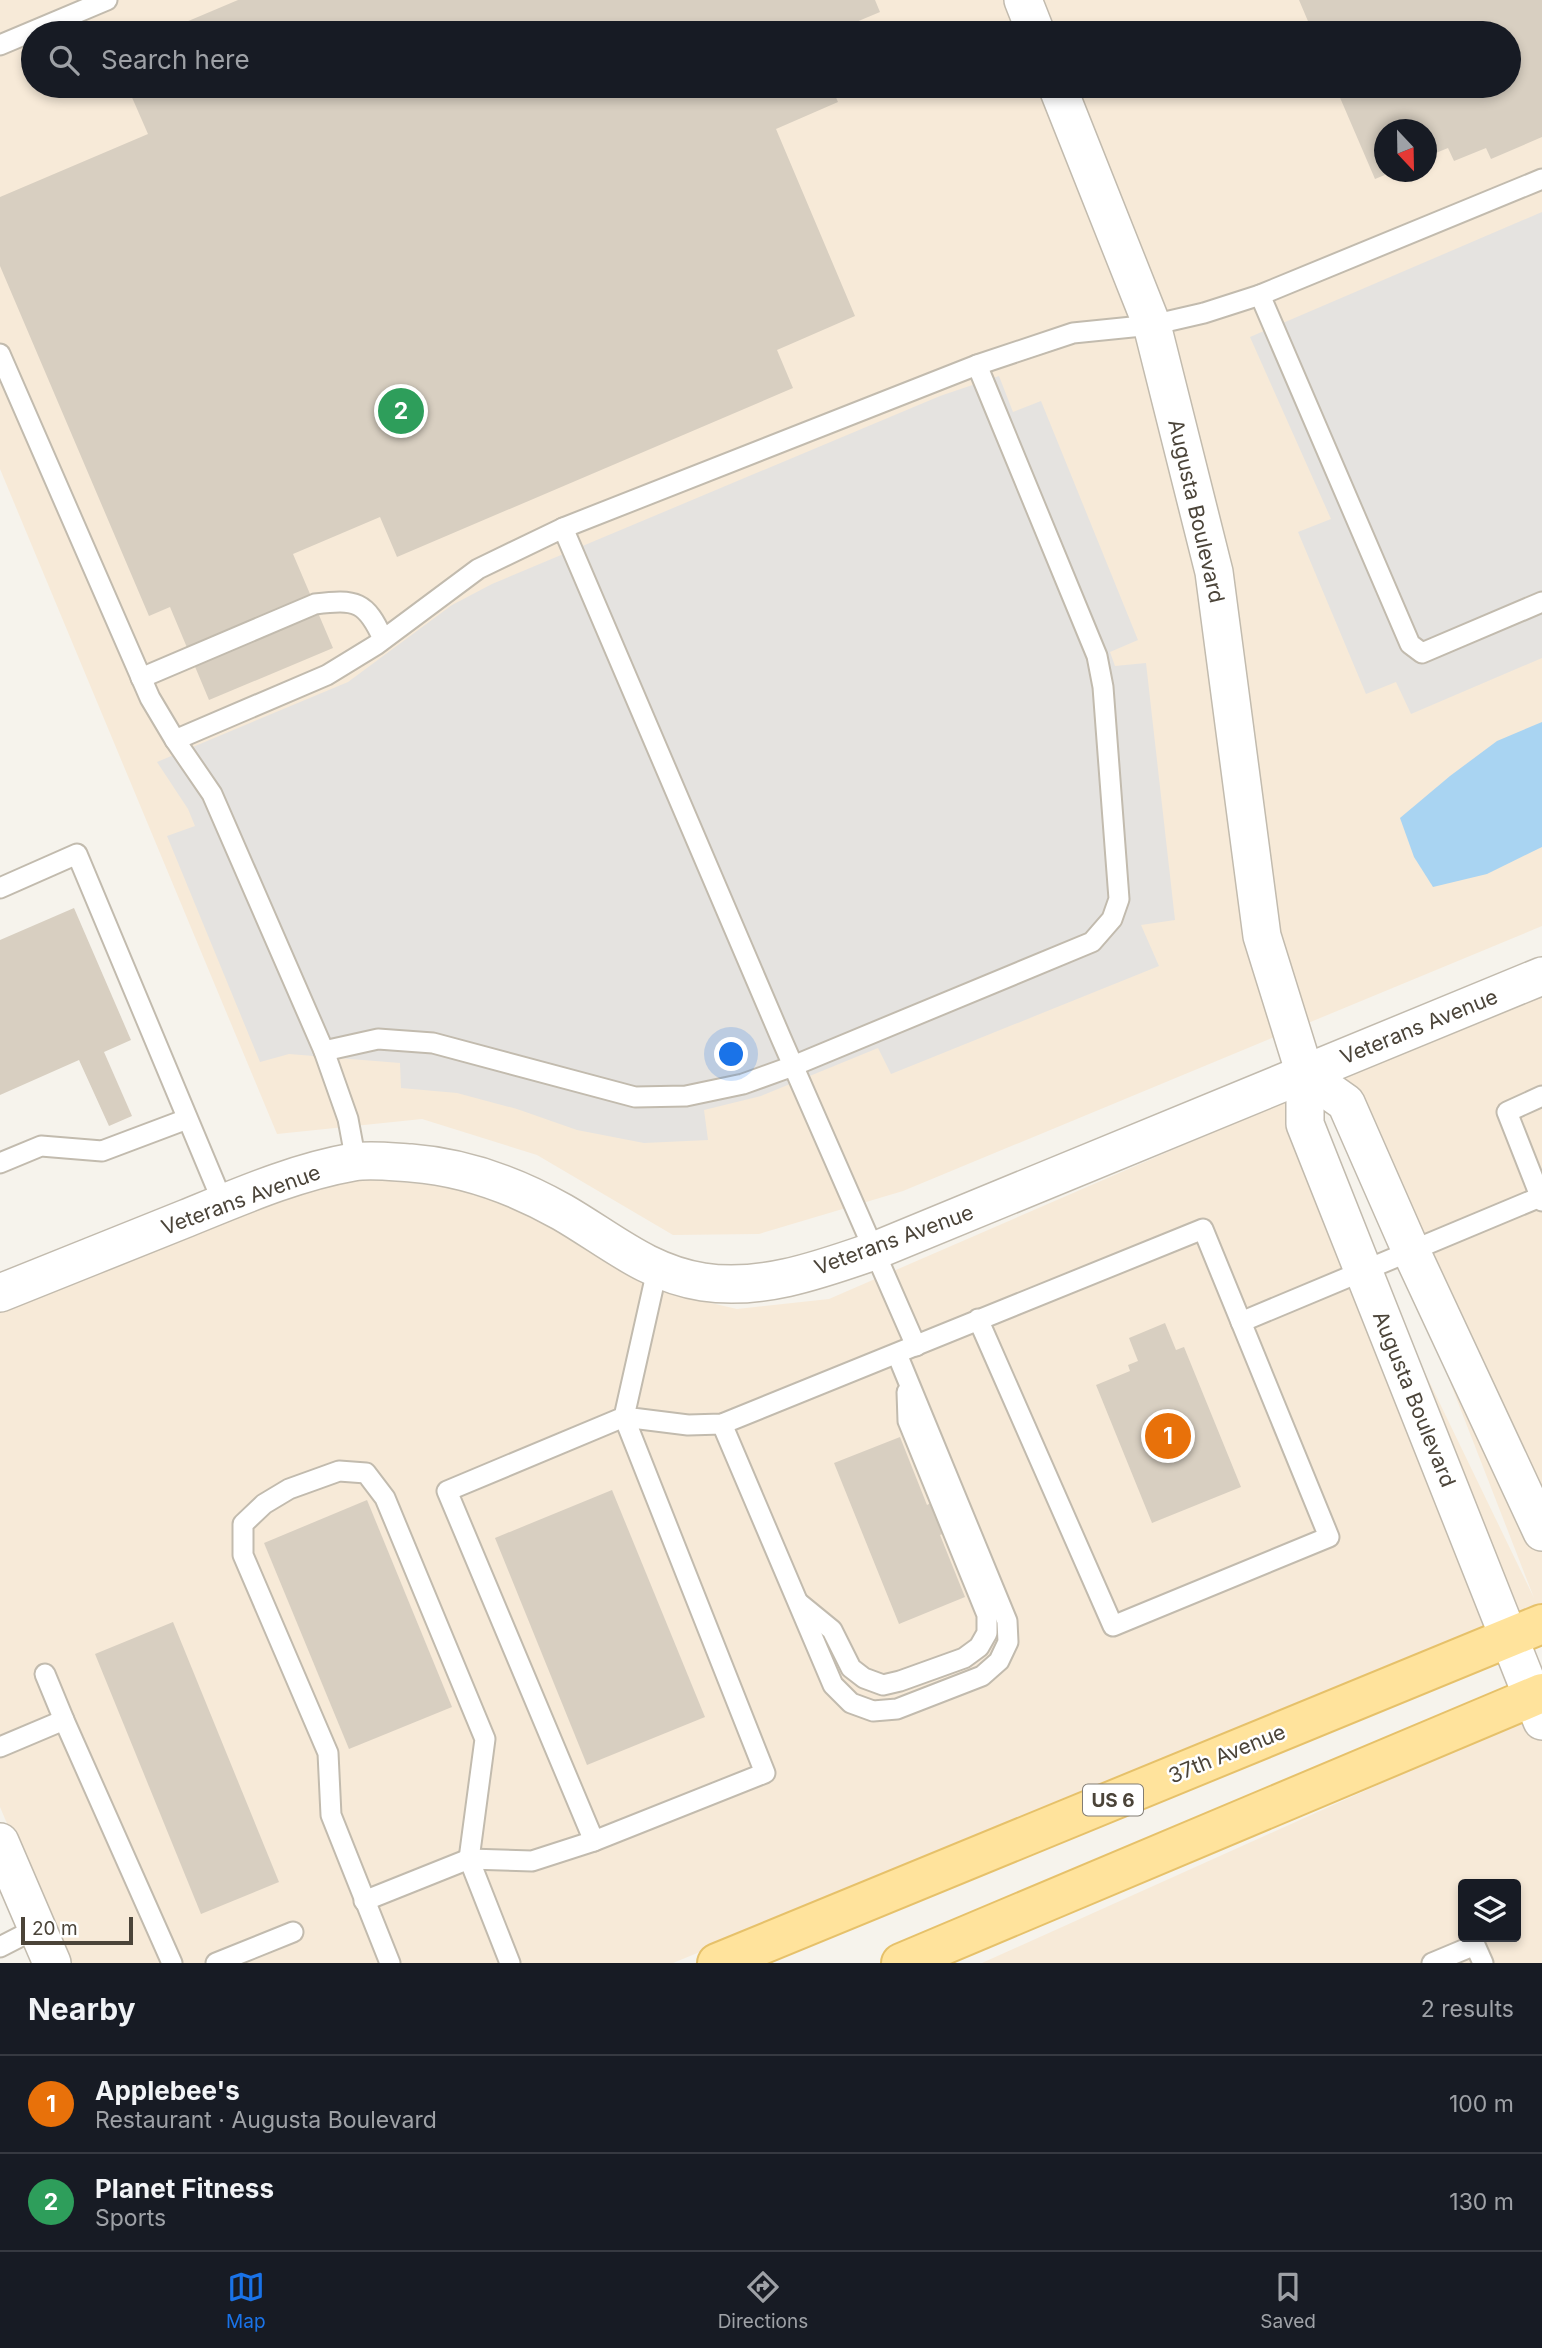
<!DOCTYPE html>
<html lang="en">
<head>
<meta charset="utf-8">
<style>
  :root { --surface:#171b24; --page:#242831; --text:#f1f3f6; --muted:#9ea1a6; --line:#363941; --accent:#1a73e8 }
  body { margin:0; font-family:Inter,sans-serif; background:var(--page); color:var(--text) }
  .controls { position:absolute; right:21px; bottom:21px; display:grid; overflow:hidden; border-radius:7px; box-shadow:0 4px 10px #0003 }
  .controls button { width:63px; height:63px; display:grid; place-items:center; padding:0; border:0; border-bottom:2px solid var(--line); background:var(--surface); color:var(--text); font:35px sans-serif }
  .compass { position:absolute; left:1374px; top:119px; width:63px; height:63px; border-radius:50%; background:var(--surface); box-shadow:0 4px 10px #0003; rotate:158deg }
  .scale { position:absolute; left:21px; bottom:18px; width:112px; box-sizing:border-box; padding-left:7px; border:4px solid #4b4439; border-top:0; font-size:19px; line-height:24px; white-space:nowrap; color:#4b4439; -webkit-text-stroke:5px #fff; paint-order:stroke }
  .you { position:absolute; left:732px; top:1055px; width:24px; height:24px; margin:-18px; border:5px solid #fff; border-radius:50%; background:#1a73e8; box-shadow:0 0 0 10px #1a73e833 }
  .badge { display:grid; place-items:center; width:46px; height:46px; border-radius:50%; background:var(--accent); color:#fff; font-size:23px; font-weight:700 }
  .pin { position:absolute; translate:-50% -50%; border:4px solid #fff; box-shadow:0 2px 7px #0006 }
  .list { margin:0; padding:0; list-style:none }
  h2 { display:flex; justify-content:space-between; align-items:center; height:91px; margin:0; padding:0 28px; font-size:30px }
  h2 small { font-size:23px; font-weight:400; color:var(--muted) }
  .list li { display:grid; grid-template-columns:46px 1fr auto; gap:21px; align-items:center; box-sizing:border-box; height:98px; padding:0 28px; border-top:2px solid var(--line) }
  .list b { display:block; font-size:26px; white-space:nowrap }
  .list p { margin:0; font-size:23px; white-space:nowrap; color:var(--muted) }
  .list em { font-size:23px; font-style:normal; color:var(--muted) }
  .icon { flex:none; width:38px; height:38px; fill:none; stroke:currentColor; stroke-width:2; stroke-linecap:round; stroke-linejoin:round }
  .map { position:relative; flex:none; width:1542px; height:1963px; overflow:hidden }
  .search { position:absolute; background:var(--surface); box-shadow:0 4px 10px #0003; left:21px; right:21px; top:21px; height:77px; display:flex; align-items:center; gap:18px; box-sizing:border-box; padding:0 24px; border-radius:38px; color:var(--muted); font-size:26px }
  .sheet { height:287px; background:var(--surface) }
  nav { display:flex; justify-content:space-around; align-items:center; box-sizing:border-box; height:98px; border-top:2px solid var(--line); background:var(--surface); font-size:19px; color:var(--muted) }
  nav a { display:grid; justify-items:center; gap:4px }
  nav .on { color:var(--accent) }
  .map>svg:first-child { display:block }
  .commercial { fill:#f7ead8; fill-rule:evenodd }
  .parking { fill:#e5e3e0 }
  .water { fill:#a9d4f2 }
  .building { fill:#d8cfc1 }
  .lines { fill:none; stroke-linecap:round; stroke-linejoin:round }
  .lane-casing { stroke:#c2bbae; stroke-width:23 }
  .street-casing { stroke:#c2bbae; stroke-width:40 }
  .primary-casing { stroke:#e6c16a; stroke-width:42 }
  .lane { stroke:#fff; stroke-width:19 }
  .street { stroke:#fff; stroke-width:37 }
  .primary { stroke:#ffe39c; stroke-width:38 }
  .labels { text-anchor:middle; stroke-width:5; stroke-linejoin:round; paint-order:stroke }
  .shield { fill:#fff; stroke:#817c74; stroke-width:2 }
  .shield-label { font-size:19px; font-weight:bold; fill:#4b4439 }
  .street-label { font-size:21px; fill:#4b4439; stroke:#fff }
</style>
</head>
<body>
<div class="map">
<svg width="1542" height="1963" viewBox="0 0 1542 1963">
  <rect width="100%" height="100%" fill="#f6f3ec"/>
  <!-- commercial -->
  <g class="commercial">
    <path d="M0,0H1542V926L903,1191L759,1234L673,1235L537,1155L422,1119L277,1134L0,469ZM33,33H1509V86H33ZM1384,130H1426V172H1384Z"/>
    <polygon points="1542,989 1542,1608 673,1963 66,1963 0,1807 0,1305 228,1216 351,1177 451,1187 542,1215 663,1292 737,1309 829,1299 1292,1098 1534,1598 1331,1076"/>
    <path d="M1542,1711V1963H982ZM1463,1884H1516V1937H1463Z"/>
  </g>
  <!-- parking -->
  <g class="parking">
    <polygon points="1542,212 1542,658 1411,714 1396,682 1366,694 1298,532 1331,519 1250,337"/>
    <polygon points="999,376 1013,412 1041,401 1138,640 1110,652 1115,666 1146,663 1175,920 1141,925 1159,966 891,1074 878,1048 761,1096 704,1110 708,1140 644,1143 577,1130 517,1109 457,1093 401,1088 400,1063 289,1054 260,1062 167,836 195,826 188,809 157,762 348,682 452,605 492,584 940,396"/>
  </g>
  <!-- water -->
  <polygon class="water" points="1542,722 1542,847 1487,874 1433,887 1414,857 1400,818 1450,776 1497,741"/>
  <!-- building -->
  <g class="building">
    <polygon points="238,0 875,0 880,12 830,33 160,33"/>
    <polygon points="1299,0 1542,0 1542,137 1491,159 1486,148 1454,161 1448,148 1426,157 1426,130 1384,130 1384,172 1392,172 1375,179 1335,86 1509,86 1509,33 1313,33"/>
    <polygon points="127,86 831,86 838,102 776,129 855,316 777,350 793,388 397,557 380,517 293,554 333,648 209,700 170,607 149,616 0,266 0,197 148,134"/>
    <polygon points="74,908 131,1040 104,1052 132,1116 109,1126 79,1060 0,1095 0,940"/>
    <polygon points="1165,1323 1176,1350 1184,1347 1241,1487 1152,1523 1096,1385 1130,1371 1128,1365 1138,1361 1129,1338"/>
    <polygon points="900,1437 927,1505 935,1501 948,1532 940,1535 965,1597 899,1624 834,1463"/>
    <polygon points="612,1490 705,1717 587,1765 495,1538"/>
    <polygon points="367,1500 452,1707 349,1749 264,1543"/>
    <polygon points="173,1622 279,1882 201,1914 95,1654"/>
  </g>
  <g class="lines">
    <defs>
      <g id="lane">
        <polyline points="0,45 107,0"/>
        <polyline points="1260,295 1410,644 1422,653 1542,602"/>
        <polyline points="0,354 150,698 175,740 212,794 324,1051 348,1119 356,1162"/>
        <polyline points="563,528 781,1038 916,1346"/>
        <path d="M141,678L315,604C356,599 366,601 383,639"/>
        <polyline points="175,740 327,675 376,645 478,569 563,528 977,365 1073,333 1152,325 1204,313 1260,295 1542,179"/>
        <polyline points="0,888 77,854 223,1203"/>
        <polyline points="324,1051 378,1039 433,1043 635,1097 686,1096 743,1084 793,1066 1092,942 1112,919 1119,899 1103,687 1097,656 977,365"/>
        <polyline points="1542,1096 1507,1112 1542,1201"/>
        <polyline points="0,1163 41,1146 102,1151 187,1119"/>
        <path d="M657,1270L624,1417L765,1773L594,1841L447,1491L624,1417L688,1425L722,1424C883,1359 1043,1293 1203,1229L1329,1537L1113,1626L978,1319"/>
        <polyline points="1241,1322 1540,1197"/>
        <polyline points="722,1424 833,1685 851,1703 873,1711 897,1709 982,1676 999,1661 1008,1642 1007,1621 897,1354"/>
        <polyline points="799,1603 832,1630 851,1668 864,1678 883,1685 900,1681 964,1658 979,1647 987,1633 987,1615 908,1421 907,1392"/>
        <polyline points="45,1674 64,1720"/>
        <polyline points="0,1747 64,1720 172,1963"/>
        <polyline points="364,1901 469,1859 532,1861 594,1841"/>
        <polyline points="0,1947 37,1928"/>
        <polyline points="216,1963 293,1932"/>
        <polyline points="390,1963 331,1815 328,1753 243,1555 243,1524 264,1504 289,1489 339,1471 366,1473 385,1498 485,1739 469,1859 510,1963"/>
        <polyline points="1432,1963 1475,1945 1483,1963"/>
      </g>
      <g id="street">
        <polyline points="1023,0 1036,33"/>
        <polyline points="1057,86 1152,325 1214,572 1262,936 1305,1074 1305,1124 1542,1721"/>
        <polyline points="1305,1074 1346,1103 1411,1251 1542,1532"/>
        <path d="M0,1293C62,1268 125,1243 187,1218C241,1196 296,1172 353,1162C371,1159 393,1162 411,1163C463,1167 516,1186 562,1212C609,1239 646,1273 703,1282C761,1291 819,1270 874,1251L1542,976"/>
        <polyline points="0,1842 52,1963"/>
      </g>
      <g id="primary">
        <polyline points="717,1963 1542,1624"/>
        <polyline points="901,1963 1542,1693"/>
      </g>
    </defs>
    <!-- lane casing -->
    <use href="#lane" class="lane-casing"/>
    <!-- street casing -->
    <use href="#street" class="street-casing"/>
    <!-- primary casing -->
    <use href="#primary" class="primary-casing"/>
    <!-- lane -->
    <use href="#lane" class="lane"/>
    <!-- street -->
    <use href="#street" class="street"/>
    <!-- primary -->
    <use href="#primary" class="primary"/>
  </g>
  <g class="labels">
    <!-- shield labels -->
    <rect class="shield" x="1083" y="1784.5" width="60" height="31" rx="5"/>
    <g class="shield-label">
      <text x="1113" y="1807">US 6</text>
    </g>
    <!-- street labels -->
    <g class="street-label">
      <text transform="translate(1196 511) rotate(77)" y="7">Augusta Boulevard</text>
      <text transform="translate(1419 1027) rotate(-22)" y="7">Veterans Avenue</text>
      <text transform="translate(241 1200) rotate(-20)" y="7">Veterans Avenue</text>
      <text transform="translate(894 1240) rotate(-20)" y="7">Veterans Avenue</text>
      <text transform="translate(1414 1399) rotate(68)" y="7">Augusta Boulevard</text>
      <text transform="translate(1227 1754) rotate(-22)" y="7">37th Avenue</text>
    </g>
  </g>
</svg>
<div class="controls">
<button><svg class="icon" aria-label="layers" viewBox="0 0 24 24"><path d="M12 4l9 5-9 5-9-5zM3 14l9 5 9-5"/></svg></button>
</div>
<svg class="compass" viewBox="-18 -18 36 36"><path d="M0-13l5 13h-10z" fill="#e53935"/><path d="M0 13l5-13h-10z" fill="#9ea1a6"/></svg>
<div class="scale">20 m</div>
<div class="you"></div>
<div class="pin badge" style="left:1168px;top:1436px;background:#e8710a">1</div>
<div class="pin badge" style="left:401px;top:411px;background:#2e9e5b">2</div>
<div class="search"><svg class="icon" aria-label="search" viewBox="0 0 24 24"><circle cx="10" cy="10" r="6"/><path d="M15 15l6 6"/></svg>Search here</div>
</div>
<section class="sheet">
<h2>Nearby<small>2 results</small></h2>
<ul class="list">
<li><span class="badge" style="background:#e8710a">1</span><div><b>Applebee's</b><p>Restaurant · Augusta Boulevard</p></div><em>100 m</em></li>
<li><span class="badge" style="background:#2e9e5b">2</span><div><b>Planet Fitness</b><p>Sports</p></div><em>130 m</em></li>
</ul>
</section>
<nav>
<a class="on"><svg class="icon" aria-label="map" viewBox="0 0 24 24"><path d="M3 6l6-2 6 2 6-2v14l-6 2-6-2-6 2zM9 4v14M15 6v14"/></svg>Map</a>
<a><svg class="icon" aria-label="directions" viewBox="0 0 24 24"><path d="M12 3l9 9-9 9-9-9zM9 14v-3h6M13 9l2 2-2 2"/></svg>Directions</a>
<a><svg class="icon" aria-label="saved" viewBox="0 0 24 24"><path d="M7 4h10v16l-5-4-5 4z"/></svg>Saved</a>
</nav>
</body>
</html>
